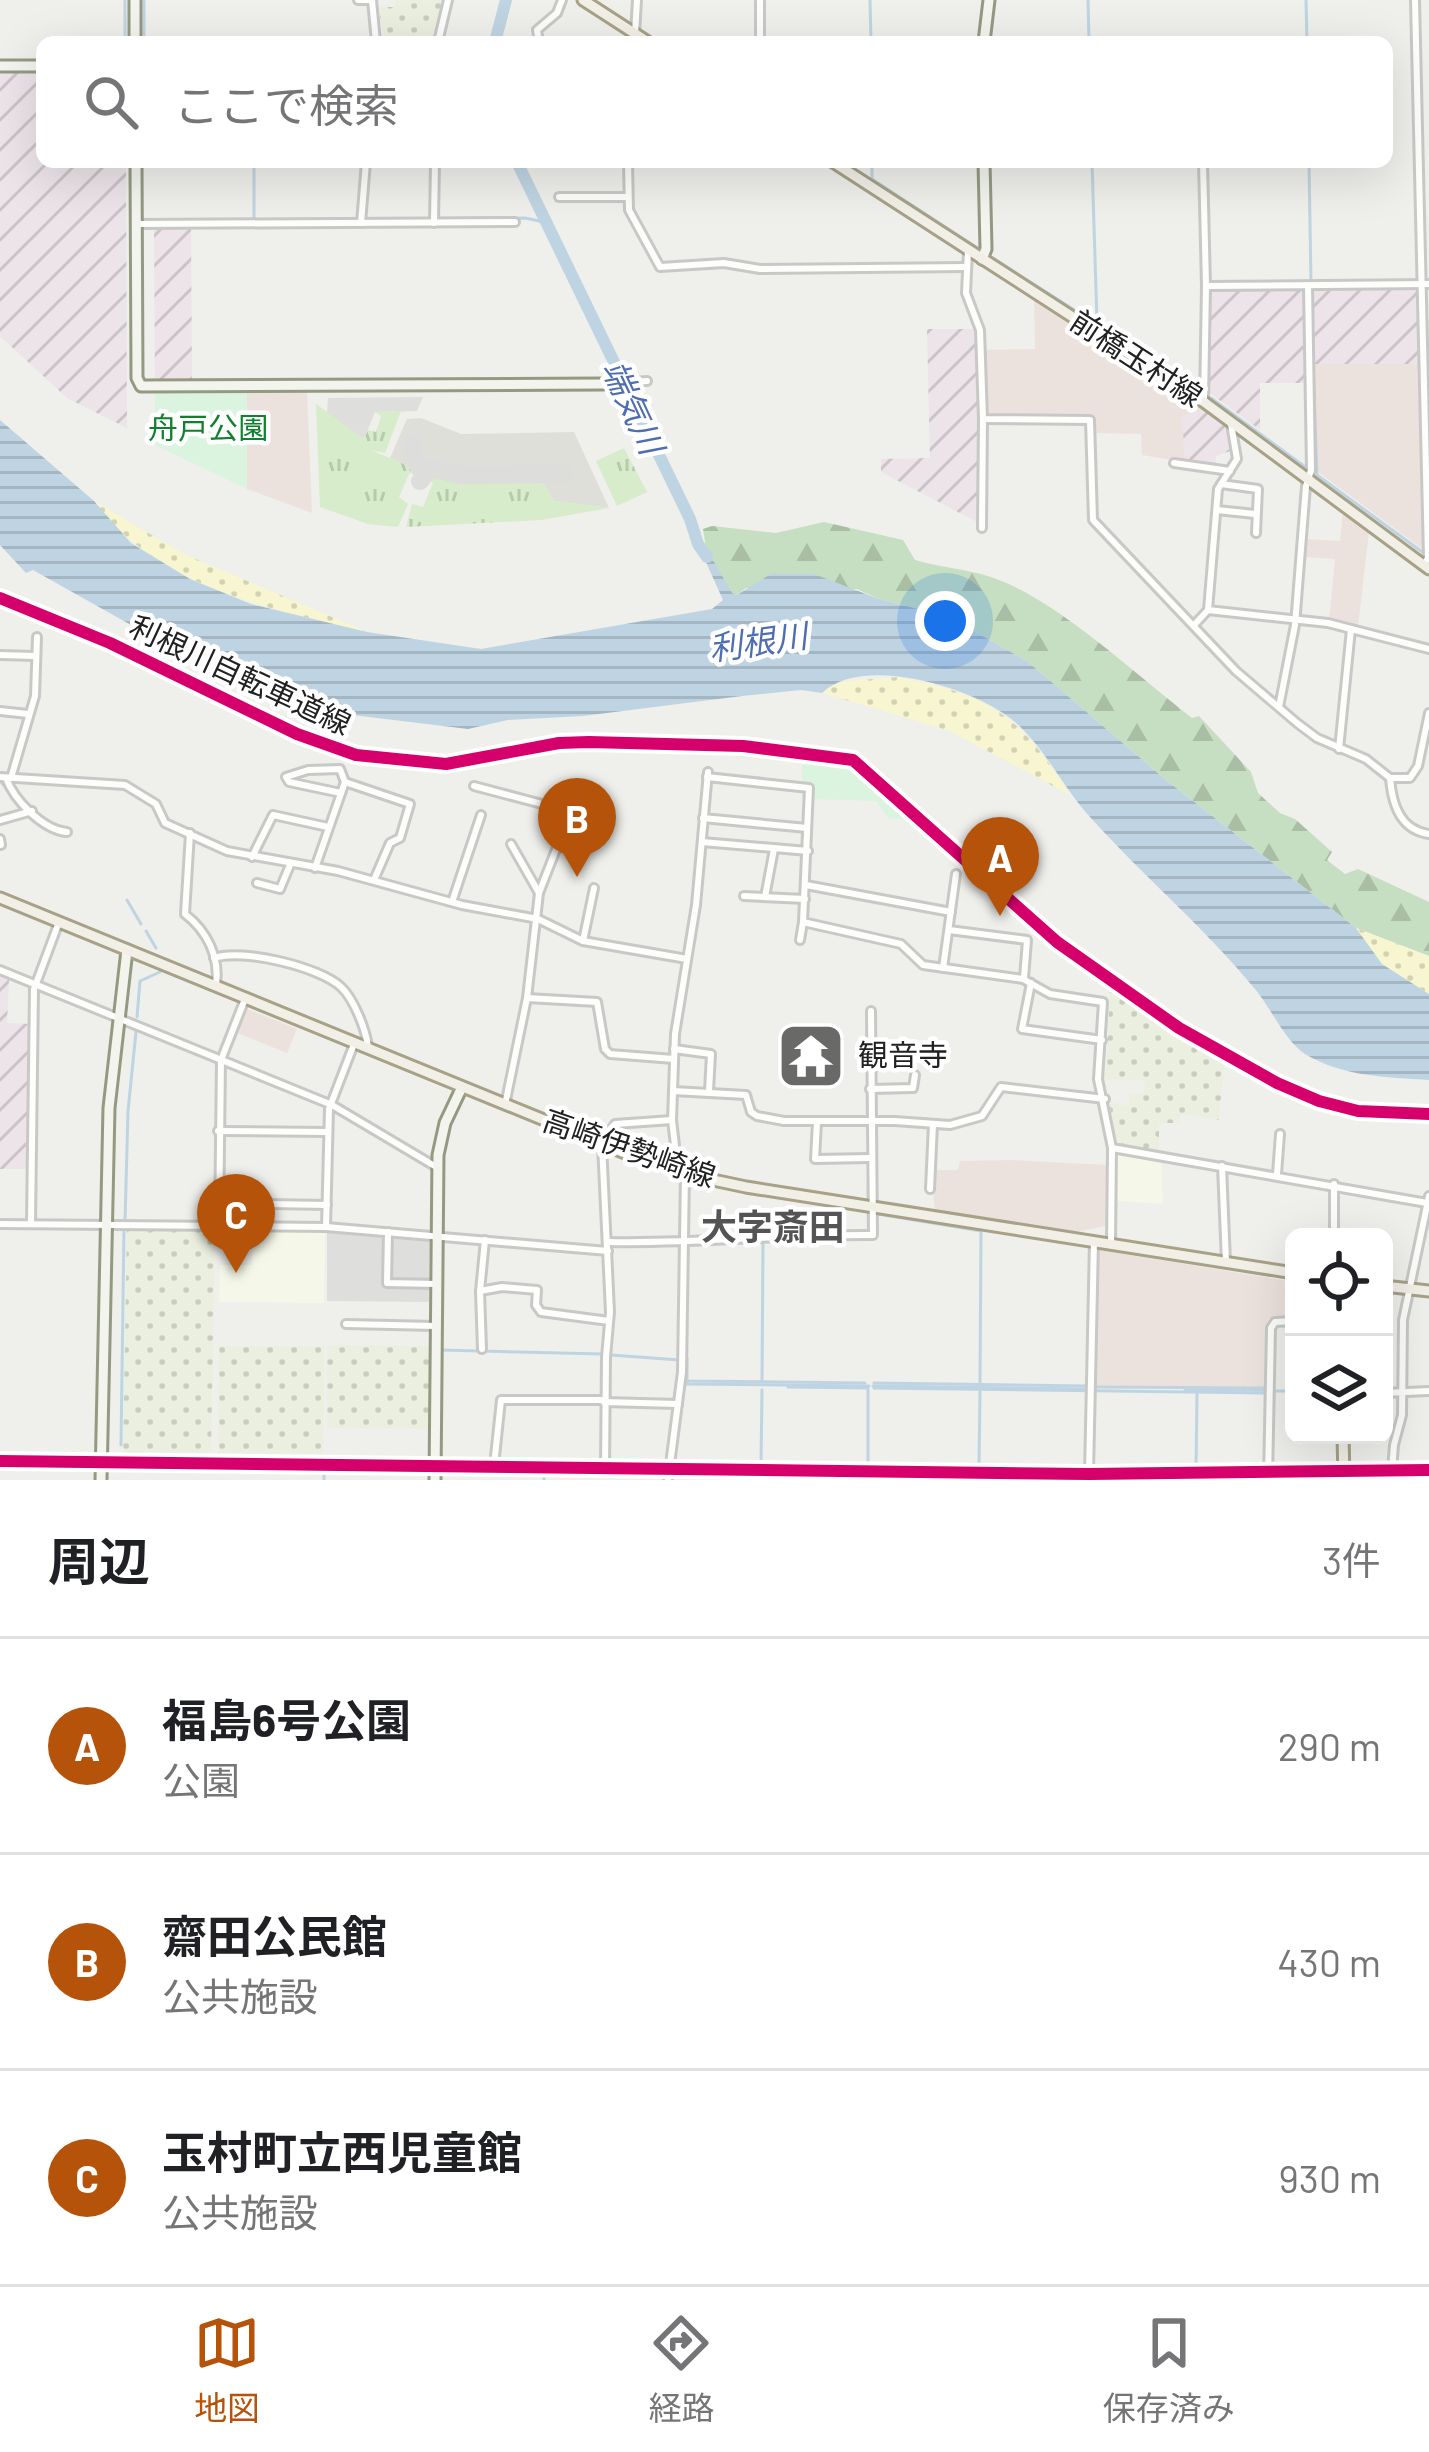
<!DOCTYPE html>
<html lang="ja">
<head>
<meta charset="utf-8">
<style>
  :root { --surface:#fff; --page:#f6f6f6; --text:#202124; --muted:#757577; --line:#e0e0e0; --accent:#b45309 }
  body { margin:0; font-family:Barlow,"Noto Sans JP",sans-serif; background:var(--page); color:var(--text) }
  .controls { position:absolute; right:36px; bottom:36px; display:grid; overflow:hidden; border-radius:18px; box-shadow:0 12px 48px #0002 }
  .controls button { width:108px; height:108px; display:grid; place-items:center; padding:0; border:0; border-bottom:3px solid var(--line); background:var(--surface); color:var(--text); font:60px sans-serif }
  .you { position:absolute; left:945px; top:621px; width:42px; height:42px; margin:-30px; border:9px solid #fff; border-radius:50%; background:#1a73e8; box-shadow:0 0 0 18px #1a73e833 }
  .badge { display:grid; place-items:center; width:78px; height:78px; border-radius:50%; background:var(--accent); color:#fff; font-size:39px; font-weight:700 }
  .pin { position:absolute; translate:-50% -99px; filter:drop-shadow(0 3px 6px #0008) }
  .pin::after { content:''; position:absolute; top:63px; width:42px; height:36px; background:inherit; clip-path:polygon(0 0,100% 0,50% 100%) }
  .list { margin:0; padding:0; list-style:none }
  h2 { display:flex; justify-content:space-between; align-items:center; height:156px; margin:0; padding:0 48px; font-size:51px }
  h2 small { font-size:39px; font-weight:400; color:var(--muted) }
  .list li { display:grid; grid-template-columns:78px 1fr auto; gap:36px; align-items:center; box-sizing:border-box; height:216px; padding:0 48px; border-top:3px solid var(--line) }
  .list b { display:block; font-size:45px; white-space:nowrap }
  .list p { margin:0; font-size:39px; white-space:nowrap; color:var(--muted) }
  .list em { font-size:39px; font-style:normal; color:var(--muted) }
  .icon { flex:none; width:66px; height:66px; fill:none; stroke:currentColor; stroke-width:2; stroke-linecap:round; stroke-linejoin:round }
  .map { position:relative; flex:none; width:1429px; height:1480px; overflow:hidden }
  .search { position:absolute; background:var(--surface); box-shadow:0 12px 48px #0002; left:36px; right:36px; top:36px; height:132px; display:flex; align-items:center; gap:30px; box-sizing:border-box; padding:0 42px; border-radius:18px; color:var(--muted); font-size:45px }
  .sheet { height:804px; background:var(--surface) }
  nav { display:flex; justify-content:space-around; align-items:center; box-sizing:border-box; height:168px; border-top:3px solid var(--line); background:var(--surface); font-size:33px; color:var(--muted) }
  nav a { display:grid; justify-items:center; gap:6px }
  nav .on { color:var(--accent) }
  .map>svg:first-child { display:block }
  .built { fill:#dededc }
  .commercial { fill:#ece2dd }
  .industrial { fill:url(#industrial-furrows) }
  .education { fill:#f5f7e8 }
  .airport { fill:#dfdfda }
  .farmland { fill:url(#farmland-dots) }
  .grass { fill:url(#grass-tufts) }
  .forest { fill:url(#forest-firs) }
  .sand { fill:url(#sand-dots) }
  .park { fill:#daf4df }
  .water { fill:url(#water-rules) }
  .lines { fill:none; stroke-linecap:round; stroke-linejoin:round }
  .stream { stroke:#bfd4e2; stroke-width:3 }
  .river { stroke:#bfd4e2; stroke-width:12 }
  .taxiway { stroke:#dddddb; stroke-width:18 }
  .street-casing { stroke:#c8c8c6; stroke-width:12 }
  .secondary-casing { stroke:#949a82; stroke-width:15 }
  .primary-casing { stroke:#a6a187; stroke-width:15 }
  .street { stroke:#fdfdfc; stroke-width:6 }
  .secondary { stroke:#f2f4ed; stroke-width:9 }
  .primary { stroke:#f2efe7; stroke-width:9 }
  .cycleway-casing { stroke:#fff; stroke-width:20 }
  .cycleway { stroke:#d6006c; stroke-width:12 }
  .labels { text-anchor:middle; stroke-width:9; stroke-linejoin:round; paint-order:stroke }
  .street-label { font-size:30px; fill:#212121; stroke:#fff }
  .park-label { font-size:30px; fill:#0e812d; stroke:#fff }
  .poi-label { font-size:30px; fill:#212121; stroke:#fff; text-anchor:start }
  .water-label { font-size:33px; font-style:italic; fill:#4e6eb1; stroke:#fff }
  .quarter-label { font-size:36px; font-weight:bold; fill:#545454; stroke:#fff }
</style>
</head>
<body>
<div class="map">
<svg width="1429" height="1480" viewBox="0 0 1429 1480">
  <defs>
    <pattern id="industrial-furrows" width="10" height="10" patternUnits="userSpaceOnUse" patternTransform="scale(3)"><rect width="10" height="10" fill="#ece4e8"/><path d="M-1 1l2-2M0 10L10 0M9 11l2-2" fill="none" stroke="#cac3c7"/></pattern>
    <pattern id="farmland-dots" width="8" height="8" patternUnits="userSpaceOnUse" patternTransform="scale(3)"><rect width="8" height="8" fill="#ebefdf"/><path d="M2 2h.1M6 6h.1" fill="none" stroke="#c9cdbf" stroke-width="1.8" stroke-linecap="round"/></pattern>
    <pattern id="grass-tufts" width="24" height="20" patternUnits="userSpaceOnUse" patternTransform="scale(3)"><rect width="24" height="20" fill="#d6eccb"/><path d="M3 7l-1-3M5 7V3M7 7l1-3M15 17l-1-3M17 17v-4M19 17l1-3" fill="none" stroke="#b7caae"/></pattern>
    <pattern id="forest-firs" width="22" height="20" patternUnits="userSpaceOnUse" patternTransform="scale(3)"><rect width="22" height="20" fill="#c6dec1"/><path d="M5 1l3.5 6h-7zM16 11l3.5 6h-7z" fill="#aabea6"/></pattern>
    <pattern id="sand-dots" width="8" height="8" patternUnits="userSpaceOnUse" patternTransform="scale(3)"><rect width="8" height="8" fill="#f7f6d0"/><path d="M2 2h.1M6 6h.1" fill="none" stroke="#d3d3b2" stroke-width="1.8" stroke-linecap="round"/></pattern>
    <pattern id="water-rules" width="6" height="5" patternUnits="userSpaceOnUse" patternTransform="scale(3)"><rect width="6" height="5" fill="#bfd4e2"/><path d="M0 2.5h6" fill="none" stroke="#a4b6c2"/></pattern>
  </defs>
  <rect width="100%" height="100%" fill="#efefeb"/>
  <!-- built -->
  <g class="built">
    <polygon points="423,397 417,411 375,412 364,439 327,413 328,398"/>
    <polygon points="327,1232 430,1238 429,1302 327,1301"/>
  </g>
  <!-- commercial -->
  <g class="commercial">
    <polygon points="1034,298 1207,410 1182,416 1185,462 1142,455 1141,434 1095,433 1091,414 989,416 985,412 983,350 1035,349"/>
    <polygon points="1314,364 1420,364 1424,550 1318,472"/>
    <polygon points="247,391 307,391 312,513 247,489"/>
    <polygon points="1343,512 1369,531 1358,627 1329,621 1335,559 1305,557 1307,539 1340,541"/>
    <polygon points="245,1008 297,1029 287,1053 235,1032"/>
    <polygon points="1013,1160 1107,1165 1105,1226 1076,1232 935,1210 931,1170 958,1170 960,1161"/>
    <polygon points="1100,1250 1294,1282 1294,1318 1268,1319 1267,1387 1092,1386 1093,1301 1096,1298 1096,1254"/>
  </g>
  <!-- industrial -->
  <g class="industrial">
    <polygon points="0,72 42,72 42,162 126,162 127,428 67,398 0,336"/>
    <polygon points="154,228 191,228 192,382 155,383"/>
    <polygon points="1415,288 1418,291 1420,364 1314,364 1313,294 1317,289"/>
    <polygon points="1213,289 1303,289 1306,292 1307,383 1260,383 1260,430 1210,393 1209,293"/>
    <polygon points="927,329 978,329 979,523 881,472 881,459 930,458"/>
    <polygon points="1207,410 1226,423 1233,450 1216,456 1215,467 1185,462 1182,416"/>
    <polygon points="0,975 9,979 7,1023 30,1024 29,1169 0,1169"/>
  </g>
  <!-- education -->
  <g class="education">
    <polygon points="1117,1152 1161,1158 1163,1204 1116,1201 1113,1161"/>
    <polygon points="253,1231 325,1232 324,1303 219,1302 220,1265 252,1265"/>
  </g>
  <!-- airport -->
  <polygon class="airport" points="421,418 461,434 574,432 609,508 554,501 542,482 452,482 416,472 390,458 407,419"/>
  <!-- farmland -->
  <g class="farmland">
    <polygon points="396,0 445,0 433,42 386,42 378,7 395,7"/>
    <polygon points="1110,991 1224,1065 1219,1120 1182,1114 1177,1123 1159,1123 1159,1153 1123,1147 1114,1133 1109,1102 1129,1106 1130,1094 1144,1094 1145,1080 1101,1079 1106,1073"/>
    <polygon points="127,1227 215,1230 211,1453 126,1453 123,1450"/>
    <polygon points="327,1345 432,1346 431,1429 327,1428"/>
    <polygon points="219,1346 324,1346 323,1454 218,1453"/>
  </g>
  <!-- grass -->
  <g class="grass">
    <polygon points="316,404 364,439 368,430 376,432 381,416 375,412 401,411 385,453 371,450 417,470 409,474 399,497 408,504 398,527 368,524 320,507"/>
    <polygon points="624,448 647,492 617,506 596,461"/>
    <polygon points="431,475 452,482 542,482 554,501 609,508 541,520 406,527 412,504 423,507 433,483 428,479"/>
  </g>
  <!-- forest -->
  <path class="forest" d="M824,522L903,540L915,560C946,569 974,569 1004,582C1064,607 1139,677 1192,718L1199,716L1251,772L1258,793L1280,813L1295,819L1332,852L1327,860L1345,874L1358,869L1429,902V956L1356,928L1166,780L1027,661L949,617L879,599L857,589L746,588L737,595L731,593L706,548L703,529L712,526L776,533Z"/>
  <!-- sand -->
  <g class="sand">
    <path d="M94,501L184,554L367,632C268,608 158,588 94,501Z"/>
    <path d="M898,677C991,695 1020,715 1070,795L950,731L823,693L835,682Z"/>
    <polygon points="1356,928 1429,956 1429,994 1382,964"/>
  </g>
  <!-- park -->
  <g class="park">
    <polygon points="247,391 247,489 155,445 155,392"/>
    <polygon points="717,747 854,762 915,816 912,820 888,818 876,801 813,799 813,783 802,782 802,763 713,754"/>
  </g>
  <!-- water -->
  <path class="water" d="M0,420L94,501L131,543L190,579L251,604L367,632L481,649L712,609L723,600L700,549L706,548L732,593L737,595L771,574H814L879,599L949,617L1027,661L1166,780L1356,928L1382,964L1429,994V1080C1386,1077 1343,1077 1305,1054C1285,1041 1271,1008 1255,989C1205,928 1143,876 1090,817C1061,785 1044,745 1010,718C970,687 863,654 822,693L801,690L742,696L583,716L508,720L468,729L344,714L248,678L147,634L33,570L26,573L0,545Z"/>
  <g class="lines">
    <!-- stream -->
    <g class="stream">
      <polyline points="125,0 125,42"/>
      <polyline points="144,0 144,42"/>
      <polyline points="870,0 871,42"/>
      <polyline points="1088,0 1089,42"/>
      <polyline points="1306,0 1307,42"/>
      <polyline points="254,162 254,220 525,218 549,223"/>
      <polyline points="872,162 872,179 979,249"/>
      <polyline points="1092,162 1097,322"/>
      <polyline points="1309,162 1311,284"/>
      <polyline points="993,258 1203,392"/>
      <polyline points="1311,305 1317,475 1425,554"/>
      <polyline points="1211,398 1308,469"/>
      <polyline points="1,782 12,794"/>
      <polyline points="127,900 141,924"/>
      <polyline points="146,931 156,948"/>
      <polyline points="13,972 31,979"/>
      <polyline points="137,1017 140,981 160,972"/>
      <polyline points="139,1023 218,1055"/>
      <polyline points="226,1058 329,1100"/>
      <polyline points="339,1104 435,1162"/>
      <polyline points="442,1186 443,1166"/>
      <polyline points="878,1214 981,1231 980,1384"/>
      <polyline points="125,1221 128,1111 136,1032"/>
      <polyline points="442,1227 442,1197"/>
      <polyline points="441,1292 442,1240"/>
      <polyline points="440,1350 602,1354"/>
      <polyline points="611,1355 679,1360"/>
      <polyline points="687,1358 687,1381 865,1383"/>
      <polyline points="685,1366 687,1384 869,1386"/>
      <polyline points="762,1382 763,1242"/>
      <polyline points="874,1383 1085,1386"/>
      <polyline points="873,1386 1085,1389"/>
      <polyline points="788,1387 868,1388"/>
      <polyline points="1094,1387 1267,1388"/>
      <polyline points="874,1388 1267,1393"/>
      <polyline points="1185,1390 1266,1390"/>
      <polyline points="1273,1391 1294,1391"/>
      <polyline points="121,1445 124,1229"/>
      <polyline points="4,1453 84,1454"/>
      <polyline points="128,1454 212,1456"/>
      <polyline points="221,1456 325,1459"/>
      <polyline points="761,1463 762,1390"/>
      <polyline points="868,1464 868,1390"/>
      <polyline points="979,1465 980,1392"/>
      <polyline points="1196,1468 1197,1394"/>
      <polyline points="324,1480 324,1469"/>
      <polyline points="544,1480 544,1474"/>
      <polyline points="761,1480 761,1476"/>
      <polyline points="978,1480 978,1478"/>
    </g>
    <!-- river -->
    <g class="river">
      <polyline points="495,42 506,0"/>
      <polyline points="517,162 690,519 698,544 707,557"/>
    </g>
    <!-- taxiway -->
    <g class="taxiway">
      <polyline points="414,444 411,455 423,473"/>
      <polyline points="420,481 430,468 461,475 566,474"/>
    </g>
    <defs>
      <g id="street">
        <polyline points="358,0 372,0 376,42"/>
        <polyline points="760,0 760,42"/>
        <polyline points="1415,0 1428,558 1424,565"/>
        <polyline points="438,42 448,0"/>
        <polyline points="539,42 537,30 557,13 562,0"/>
        <polyline points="630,42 635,34 637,0"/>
        <polyline points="628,162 629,210 660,267 724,263 760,269 965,267"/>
        <polyline points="1203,162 1206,286"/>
        <polyline points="559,197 628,197"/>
        <polyline points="361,223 366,162"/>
        <polyline points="434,223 435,162"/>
        <polyline points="137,224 515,222"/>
        <polyline points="968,251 966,293 980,330 983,419 1090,420 1093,520 1236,671 1297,723 1317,738 1366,759 1390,778 1410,778 1418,766 1429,713"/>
        <polyline points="604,384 647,381"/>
        <polyline points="1204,401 1206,286 1429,284"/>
        <polyline points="1174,463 1230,471"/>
        <polyline points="1221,484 1258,489 1256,533"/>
        <polyline points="1217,510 1255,514"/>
        <polyline points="982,528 983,419"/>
        <polyline points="1208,610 1328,623 1429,649"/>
        <polyline points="1195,624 1208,610 1218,489 1237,459 1231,424"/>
        <polyline points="0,655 35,656"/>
        <polyline points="1279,707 1295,625 1306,486 1311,470 1308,286"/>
        <polyline points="0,711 28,714"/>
        <polyline points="1339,749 1351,629"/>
        <polyline points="0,777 125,785 156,804 165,823 227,851 338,871 462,905 538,919 583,941 687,959"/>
        <polyline points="707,777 809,788 803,922 901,944 923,965 1023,979 1050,994 1103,1002 1098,1079 1112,1148 1111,1244"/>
        <path d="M6,778C14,800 43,830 67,832"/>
        <polyline points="11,778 35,696 37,637"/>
        <path d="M1390,778C1392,804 1400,830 1429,834"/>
        <polyline points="474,786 576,813 557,847 539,893 527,998 505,1105"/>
        <polyline points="341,793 289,782 286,777 308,770 340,769 345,782"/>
        <polyline points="703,818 807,828"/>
        <polyline points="0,820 32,811"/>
        <path d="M190,833L185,914C207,931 220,957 216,985"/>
        <polyline points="0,839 1,845"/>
        <polyline points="702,842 808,851"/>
        <polyline points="511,844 539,893"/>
        <polyline points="252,857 273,815 328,827"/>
        <polyline points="315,868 345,782 410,804 400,838 390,843 374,880"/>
        <polyline points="257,883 280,889 290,865"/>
        <polyline points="806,885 951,912"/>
        <polyline points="744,896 805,899"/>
        <polyline points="765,897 774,849"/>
        <polyline points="452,902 481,815"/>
        <polyline points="949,930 1027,940 1024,978"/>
        <polyline points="800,940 803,922"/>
        <polyline points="583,941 594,888"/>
        <path d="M214,958C242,948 320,967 341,987C354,999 366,1030 368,1047"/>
        <polyline points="943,968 956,874"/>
        <polyline points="0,970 332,1105 438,1168"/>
        <polyline points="1031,983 1022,1029 1102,1040"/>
        <polyline points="527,998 597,1002 605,1049 610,1054 674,1059"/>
        <polyline points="674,1049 711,1054 709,1091"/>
        <polyline points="870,1089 913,1088 915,1075"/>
        <polyline points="673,1091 746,1095 751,1112 757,1116 784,1121 895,1121 950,1125 982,1116 1001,1087 1105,1099"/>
        <polyline points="817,1122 815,1159 870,1158"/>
        <polyline points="218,1131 327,1132"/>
        <polyline points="1112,1148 1427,1203"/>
        <polyline points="1222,1166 1226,1262"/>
        <polyline points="678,1171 672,1120 675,1034 696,905 708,772"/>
        <polyline points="1277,1174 1280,1134"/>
        <polyline points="930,1189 933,1124"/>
        <polyline points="219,1203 327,1205"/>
        <polyline points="0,1224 326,1227 608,1251"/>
        <polyline points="31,1224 34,989 59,922"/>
        <polyline points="219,1227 221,1060 245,999"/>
        <polyline points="326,1227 329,1109 354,1044"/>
        <polyline points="388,1232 387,1283 437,1284"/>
        <polyline points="1334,1237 1334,1184"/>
        <path d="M608,1242C697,1244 784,1234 873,1235L871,1011"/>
        <polyline points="480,1291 502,1287 537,1290 536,1305 541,1312 609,1321"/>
        <polyline points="346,1324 436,1326"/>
        <polyline points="482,1349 480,1291 485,1240"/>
        <polyline points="1384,1393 1429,1391"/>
        <polyline points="604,1402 678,1404"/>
        <polyline points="494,1466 501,1400 604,1400"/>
        <polyline points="605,1469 606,1357 610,1312 602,1144 615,1124 672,1120"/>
        <polyline points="1392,1470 1394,1445 1402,1415 1403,1320 1429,1196"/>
        <polyline points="1089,1474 1094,1241"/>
        <polyline points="668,1480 682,1372 685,1173"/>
        <polyline points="1268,1480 1271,1328 1275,1322 1294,1321"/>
      </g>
      <g id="secondary">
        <polyline points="135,0 135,42"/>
        <polyline points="984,42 989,0"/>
        <polyline points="0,66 42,66"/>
        <polyline points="136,162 137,378 141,386 604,384"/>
        <polyline points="982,259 986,249 984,162"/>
        <polyline points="0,1461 1089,1474 1429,1470"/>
        <polyline points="101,1480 109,1108 127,950"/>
        <polyline points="435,1480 438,1155 445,1123 462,1087"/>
      </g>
      <g id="primary">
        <polyline points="583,0 648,42"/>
        <polyline points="833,162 1204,402 1429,569"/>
        <polyline points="0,898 625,1153 699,1177 746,1187 1294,1273"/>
        <polyline points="1384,1286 1429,1291"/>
        <polyline points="1343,1435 1344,1480"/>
      </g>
    </defs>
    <!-- street casing -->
    <use href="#street" class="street-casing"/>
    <!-- secondary casing -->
    <use href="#secondary" class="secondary-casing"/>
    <!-- primary casing -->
    <use href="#primary" class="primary-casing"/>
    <!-- street -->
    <use href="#street" class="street"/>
    <!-- secondary -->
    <use href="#secondary" class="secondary"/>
    <!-- primary -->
    <use href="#primary" class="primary"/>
    <defs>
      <g id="cycleway">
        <polyline points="0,598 110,643 297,734 356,755 446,764 559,743 589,742 743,746 853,760 1057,942 1179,1028 1277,1083 1319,1101 1358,1111 1429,1114"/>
        <polyline points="0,1461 1089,1474 1429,1470"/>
      </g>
    </defs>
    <!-- cycleway casing -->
    <use href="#cycleway" class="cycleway-casing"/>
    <!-- cycleway -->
    <use href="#cycleway" class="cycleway"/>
  </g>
  <!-- icons -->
  <defs>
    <symbol id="temple-square" viewBox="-11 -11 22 22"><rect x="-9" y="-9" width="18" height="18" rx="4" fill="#696968" stroke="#fff"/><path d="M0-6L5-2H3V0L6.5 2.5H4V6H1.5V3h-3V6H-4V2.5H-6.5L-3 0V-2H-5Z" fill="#fff"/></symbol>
  </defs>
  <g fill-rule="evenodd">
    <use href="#temple-square" x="773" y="1018" width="76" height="76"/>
  </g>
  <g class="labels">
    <!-- street labels -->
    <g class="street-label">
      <text transform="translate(1136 359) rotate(33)" y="10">前橋玉村線</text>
      <text transform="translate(240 676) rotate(25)" y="10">利根川自転車道線</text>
      <text transform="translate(629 1149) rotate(19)" y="10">高崎伊勢崎線</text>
    </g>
    <!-- park labels -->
    <g class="park-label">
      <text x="208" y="439">舟戸公園</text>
    </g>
    <!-- poi labels -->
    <g class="poi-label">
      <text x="858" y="1066">観音寺</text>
    </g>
    <!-- water labels -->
    <g class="water-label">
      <text transform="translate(633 407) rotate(65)" y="12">端気川</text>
      <text transform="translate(758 642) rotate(-8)" y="12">利根川</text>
    </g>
    <!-- quarter labels -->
    <g class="quarter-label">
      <text x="773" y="1240">大字斎田</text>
    </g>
  </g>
</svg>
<div class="controls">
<button><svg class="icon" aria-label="locate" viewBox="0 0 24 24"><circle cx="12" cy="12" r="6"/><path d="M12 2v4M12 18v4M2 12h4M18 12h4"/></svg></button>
<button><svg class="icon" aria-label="layers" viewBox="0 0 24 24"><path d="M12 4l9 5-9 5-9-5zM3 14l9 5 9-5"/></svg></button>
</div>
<div class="you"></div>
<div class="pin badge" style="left:1000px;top:916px">A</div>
<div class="pin badge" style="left:577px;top:877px">B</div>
<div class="pin badge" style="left:236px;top:1273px">C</div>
<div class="search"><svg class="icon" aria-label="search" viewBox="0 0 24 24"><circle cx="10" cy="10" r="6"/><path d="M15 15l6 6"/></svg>ここで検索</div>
</div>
<section class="sheet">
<h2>周辺<small>3件</small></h2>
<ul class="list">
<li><span class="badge">A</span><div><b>福島6号公園</b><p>公園</p></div><em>290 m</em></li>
<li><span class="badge">B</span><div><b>齋田公民館</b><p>公共施設</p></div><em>430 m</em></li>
<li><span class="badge">C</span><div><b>玉村町立西児童館</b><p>公共施設</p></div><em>930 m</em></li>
</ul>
</section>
<nav>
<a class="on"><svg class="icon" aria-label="map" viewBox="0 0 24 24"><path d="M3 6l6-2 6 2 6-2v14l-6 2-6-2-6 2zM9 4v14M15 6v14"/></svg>地図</a>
<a><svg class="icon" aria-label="directions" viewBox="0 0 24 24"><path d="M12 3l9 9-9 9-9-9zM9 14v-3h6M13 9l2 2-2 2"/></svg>経路</a>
<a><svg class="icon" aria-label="saved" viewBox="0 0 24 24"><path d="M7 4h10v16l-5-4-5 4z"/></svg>保存済み</a>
</nav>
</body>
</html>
